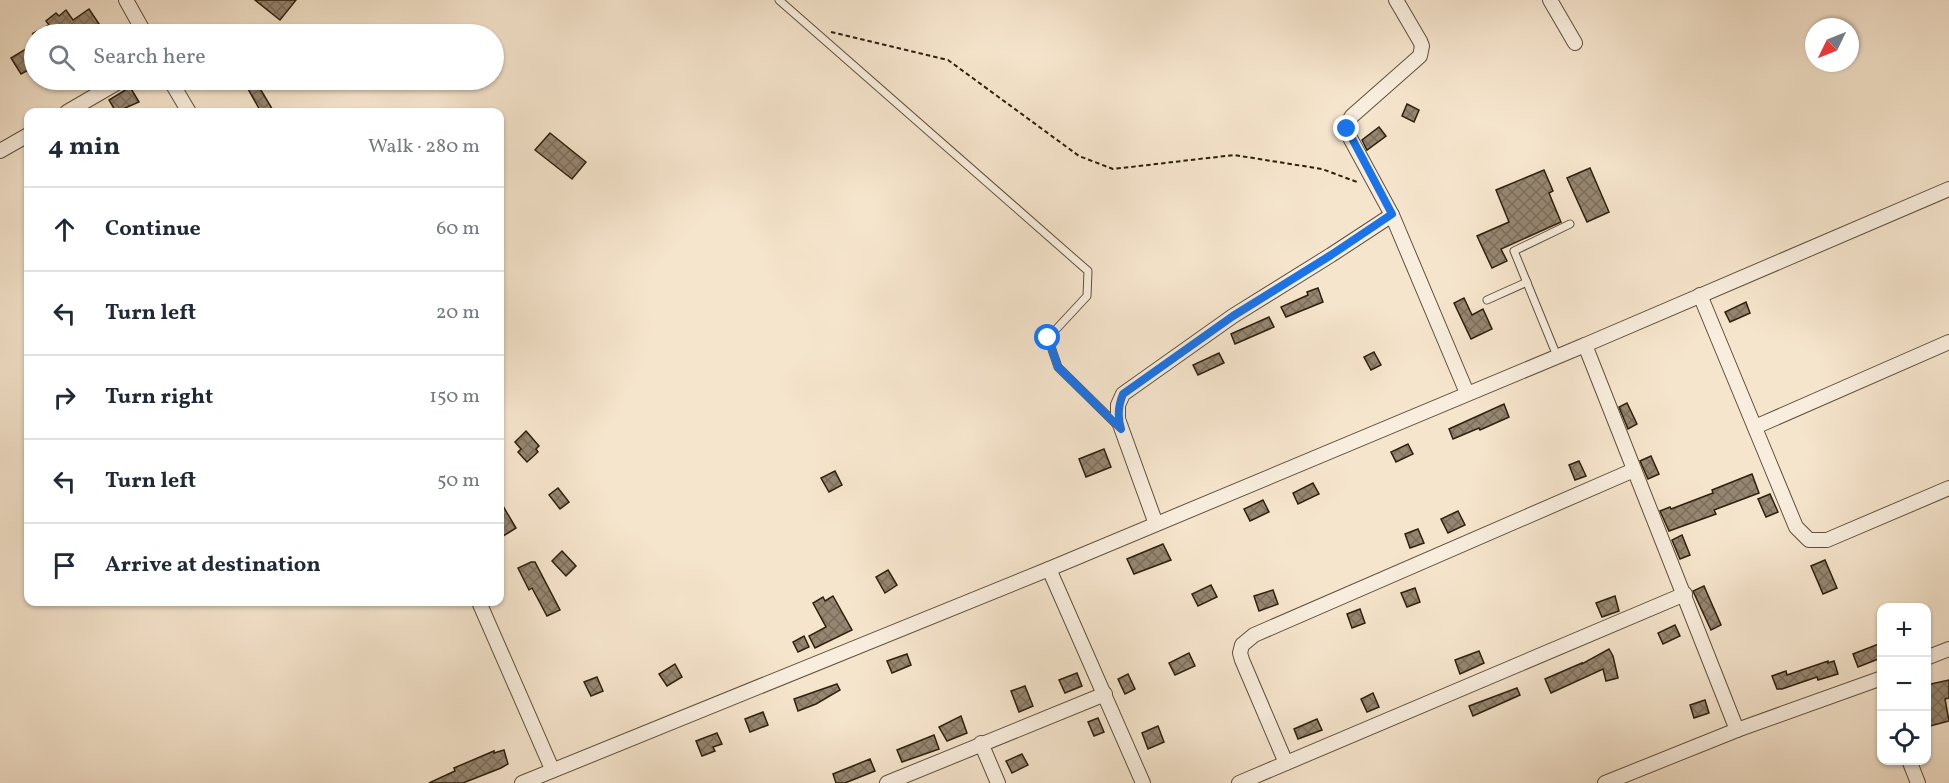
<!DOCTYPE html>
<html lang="en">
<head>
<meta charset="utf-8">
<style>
  :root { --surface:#fff; --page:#f2f2f3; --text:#1f2937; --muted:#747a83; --line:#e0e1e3 }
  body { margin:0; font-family:Vollkorn,serif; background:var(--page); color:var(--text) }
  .controls { position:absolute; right:18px; bottom:18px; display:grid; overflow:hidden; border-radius:12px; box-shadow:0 2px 4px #0004 }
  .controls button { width:54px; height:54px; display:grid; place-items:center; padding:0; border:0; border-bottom:2px solid var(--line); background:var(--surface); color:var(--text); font:30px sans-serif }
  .compass { position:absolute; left:1805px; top:18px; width:54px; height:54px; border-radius:50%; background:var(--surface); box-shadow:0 2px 4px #0004; rotate:227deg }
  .stop { position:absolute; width:18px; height:18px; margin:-14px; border:4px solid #1a73e8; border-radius:50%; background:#fff }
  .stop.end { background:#1a73e8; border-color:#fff; box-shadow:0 2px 6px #0008 }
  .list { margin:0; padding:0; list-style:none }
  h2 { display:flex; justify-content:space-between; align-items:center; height:78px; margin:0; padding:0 24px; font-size:26px }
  h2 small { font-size:20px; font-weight:400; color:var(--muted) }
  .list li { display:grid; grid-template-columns:39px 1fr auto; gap:18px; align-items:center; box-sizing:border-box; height:84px; padding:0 24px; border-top:2px solid var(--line) }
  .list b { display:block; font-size:22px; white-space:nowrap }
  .list em { font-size:20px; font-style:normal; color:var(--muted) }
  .icon { flex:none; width:33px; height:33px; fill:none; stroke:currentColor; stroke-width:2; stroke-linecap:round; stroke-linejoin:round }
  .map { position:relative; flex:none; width:1949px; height:783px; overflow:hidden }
  .search { position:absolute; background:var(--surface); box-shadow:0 2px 4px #0004; left:24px; top:24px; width:480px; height:66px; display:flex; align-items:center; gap:15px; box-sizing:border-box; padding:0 21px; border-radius:33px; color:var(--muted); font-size:22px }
  .panel { position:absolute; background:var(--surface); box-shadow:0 2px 4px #0004; left:24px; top:108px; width:480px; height:498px; border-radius:12px }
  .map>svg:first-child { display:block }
  .building { fill:url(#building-cross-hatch); stroke:#2d200e; stroke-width:1.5 }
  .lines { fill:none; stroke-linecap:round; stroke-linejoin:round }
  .lane-casing { stroke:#5f513e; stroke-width:9 }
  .street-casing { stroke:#5f513e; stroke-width:16 }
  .path { stroke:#2d200e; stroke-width:2; stroke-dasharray:4.5 3; stroke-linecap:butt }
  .lane { stroke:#f9eede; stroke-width:7 }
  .street { stroke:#f9eede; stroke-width:14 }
  .route { stroke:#1a73e8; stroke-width:8 }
</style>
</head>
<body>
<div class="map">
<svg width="1949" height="783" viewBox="0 0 1949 783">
  <defs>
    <pattern id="building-cross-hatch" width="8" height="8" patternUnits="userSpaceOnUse" patternTransform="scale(1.5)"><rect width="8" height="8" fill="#968671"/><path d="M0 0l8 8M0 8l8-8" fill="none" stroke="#7b6d5b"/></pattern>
  </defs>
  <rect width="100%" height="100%" fill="#f6e5cd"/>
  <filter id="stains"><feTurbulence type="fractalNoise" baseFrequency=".00333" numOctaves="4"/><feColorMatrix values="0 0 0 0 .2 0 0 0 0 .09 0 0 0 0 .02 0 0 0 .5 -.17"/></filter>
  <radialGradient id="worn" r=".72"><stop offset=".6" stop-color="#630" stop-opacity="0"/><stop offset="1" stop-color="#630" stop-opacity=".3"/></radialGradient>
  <!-- building -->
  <g class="building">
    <polygon points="255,0 296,0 280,20"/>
    <polygon points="89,9 103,30 93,34 32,34 49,25 46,21 56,13 59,16 66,10 73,20"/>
    <polygon points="34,44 34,67 21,74 11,58"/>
    <polygon points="243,80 255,80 274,112 261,112"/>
    <polygon points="130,87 139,102 116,112 109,100"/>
    <polygon points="1407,104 1419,110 1414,122 1402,116"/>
    <polygon points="1379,127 1386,136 1367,150 1362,140"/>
    <polygon points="550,133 586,162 572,179 535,150"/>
    <polygon points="1590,168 1609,212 1587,222 1567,178"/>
    <polygon points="1544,170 1553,191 1549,193 1561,222 1501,249 1507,261 1492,268 1477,236 1509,222 1496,190"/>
    <polygon points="1318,288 1323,302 1286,317 1281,307 1308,295 1307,292"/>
    <polygon points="1464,298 1472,315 1483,309 1492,329 1471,339 1454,303"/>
    <polygon points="1746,302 1750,313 1730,322 1725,312"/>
    <polygon points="1269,317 1274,327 1235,344 1231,334"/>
    <polygon points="1374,352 1381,365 1371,370 1364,357"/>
    <polygon points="1219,353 1224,363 1198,375 1193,365"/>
    <polygon points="1627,403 1637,424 1628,429 1619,407"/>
    <polygon points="1504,404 1509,417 1480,430 1479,428 1453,439 1449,429"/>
    <polygon points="526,431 539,446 536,449 538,452 527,462 518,452 521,449 515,442"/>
    <polygon points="1408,444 1413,454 1396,462 1391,452"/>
    <polygon points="1104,449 1111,467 1086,477 1079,459"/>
    <polygon points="1651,456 1659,474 1648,479 1640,461"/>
    <polygon points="1579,461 1586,476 1575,480 1569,465"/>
    <polygon points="835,471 842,485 829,492 821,478"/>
    <polygon points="1752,474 1759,493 1714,510 1716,514 1669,531 1660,511 1670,507 1671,509 1713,493 1712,490"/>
    <polygon points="1313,483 1319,494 1298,504 1293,493"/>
    <polygon points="558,488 569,502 560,509 549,495"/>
    <polygon points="1770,494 1778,512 1766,517 1758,499"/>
    <polygon points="1263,500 1269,512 1250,521 1244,509"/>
    <polygon points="500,501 516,528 500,538"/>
    <polygon points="1458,511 1465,525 1448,533 1441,519"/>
    <polygon points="1418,529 1424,543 1410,548 1405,534"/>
    <polygon points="1682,535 1690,555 1680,559 1672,540"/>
    <polygon points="1163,544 1171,560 1134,574 1127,559"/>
    <polygon points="562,551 576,566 566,576 552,561"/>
    <polygon points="1825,560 1837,588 1823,594 1811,566"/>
    <polygon points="531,562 535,562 560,610 547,616 532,588 529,590 518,568"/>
    <polygon points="888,570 897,585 885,593 876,577"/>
    <polygon points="1211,585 1217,597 1198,606 1192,594"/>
    <polygon points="1704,586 1721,625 1711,630 1693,591"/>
    <polygon points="1415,588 1420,602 1407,607 1401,593"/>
    <polygon points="1273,590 1278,604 1259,611 1254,596"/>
    <polygon points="833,596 852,630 815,648 809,636 826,627 813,603 823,597 825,601"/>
    <polygon points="1615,596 1619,611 1602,617 1596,603"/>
    <polygon points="1360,609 1365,623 1352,628 1347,614"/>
    <polygon points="1675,625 1680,636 1663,644 1658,633"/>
    <polygon points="804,636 809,647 798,652 793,642"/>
    <polygon points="1881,643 1881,658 1858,667 1853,654"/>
    <polygon points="1609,649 1613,656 1618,678 1606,681 1603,669 1551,693 1545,679 1582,663 1582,664"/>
    <polygon points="1479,651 1484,663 1460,674 1455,660"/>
    <polygon points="1189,653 1195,666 1175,675 1169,663"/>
    <polygon points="907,654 911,665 892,673 887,661"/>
    <polygon points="1828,661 1828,663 1834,661 1838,674 1818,680 1817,677 1782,689 1777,689 1772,676 1786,671 1787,675"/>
    <polygon points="675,664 682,677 667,686 659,674"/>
    <polygon points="1077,673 1082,686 1065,693 1059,680"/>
    <polygon points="1128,674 1135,689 1125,694 1118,679"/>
    <polygon points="597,677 603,691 591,696 584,682"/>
    <polygon points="1949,680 1949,698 1945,699 1949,721 1926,727 1926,685"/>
    <polygon points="837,684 840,690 816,704 798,711 794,699"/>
    <polygon points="1025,686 1033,706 1019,712 1011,691"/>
    <polygon points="1517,688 1520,695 1473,716 1469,706"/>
    <polygon points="1373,693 1379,707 1367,712 1361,699"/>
    <polygon points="1705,700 1709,713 1694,718 1690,705"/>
    <polygon points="763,712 768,725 750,732 745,719"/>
    <polygon points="961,716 967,733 947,741 939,727"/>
    <polygon points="1098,718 1104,732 1094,736 1088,722"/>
    <polygon points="1317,719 1322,730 1298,739 1294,729"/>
    <polygon points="1158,726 1164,742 1148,749 1142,733"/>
    <polygon points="717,733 722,744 713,747 715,751 702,756 696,741"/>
    <polygon points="934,735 939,749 902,762 897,750"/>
    <polygon points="504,750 508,764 501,768 463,783 429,783 455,771 454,768 494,751 494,753"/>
    <polygon points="1022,754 1028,765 1012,773 1006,761"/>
    <polygon points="870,759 875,771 845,783 836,783 833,774"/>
  </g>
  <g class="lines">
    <defs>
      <g id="lane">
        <polyline points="779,0 1088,271 1087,296 1048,338 1058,367 1117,425"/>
        <polyline points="1487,300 1527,282"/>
        <polyline points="1557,356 1514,251 1570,224"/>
      </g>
      <g id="street">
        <polyline points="126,0 145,34"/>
        <polyline points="1550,0 1575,43"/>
        <polyline points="170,80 189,112"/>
        <polyline points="67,112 122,80"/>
        <polyline points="0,151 28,135"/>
        <polyline points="1392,215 1348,134 1347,124 1352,116 1420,56 1422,46 1420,41 1396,0"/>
        <polyline points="1700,295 1796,527 1809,540 1827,540 1949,488"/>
        <polyline points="1755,427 1949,342"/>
        <polyline points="1156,524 1118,419 1118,405 1123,394 1233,316 1331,255 1392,215 1467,393"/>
        <polyline points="1049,569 1143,783"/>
        <polyline points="479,602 552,769"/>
        <polyline points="1926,658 1949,649"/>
        <polyline points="1737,730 1585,345 1949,189"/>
        <polyline points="981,743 998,783"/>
        <polyline points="1909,760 1918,783"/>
        <polyline points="1286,763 1242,660 1240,653 1242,645 1254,635 1634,470"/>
        <polyline points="522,783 1049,569 1585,345"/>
        <polyline points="887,783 1105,694"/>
        <polyline points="1239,783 1685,594"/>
        <polyline points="1605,783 1737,730 1882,678"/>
      </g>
    </defs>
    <!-- lane casing -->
    <use href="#lane" class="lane-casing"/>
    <!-- street casing -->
    <use href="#street" class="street-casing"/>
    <!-- path -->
    <polyline class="path" points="831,32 948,60 1079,156 1113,169 1234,155 1322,169 1357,182"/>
    <!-- lane -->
    <use href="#lane" class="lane"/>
    <!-- street -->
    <use href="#street" class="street"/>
  </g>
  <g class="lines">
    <!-- route -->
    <path class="route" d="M1048,338L1058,367L1121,429C1117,416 1118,406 1123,394L1233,316L1331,255L1392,214L1347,129"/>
  </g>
  <rect width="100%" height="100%" filter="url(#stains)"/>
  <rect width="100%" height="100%" fill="url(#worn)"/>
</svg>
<div class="controls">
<button>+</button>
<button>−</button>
<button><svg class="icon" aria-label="locate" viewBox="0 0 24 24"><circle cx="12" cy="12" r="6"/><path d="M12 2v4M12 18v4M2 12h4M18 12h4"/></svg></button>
</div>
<svg class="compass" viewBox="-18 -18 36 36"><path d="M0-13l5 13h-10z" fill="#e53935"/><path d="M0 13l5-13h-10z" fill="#747a83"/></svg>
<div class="stop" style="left:1048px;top:338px"></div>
<div class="stop end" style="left:1347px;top:129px"></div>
<div class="search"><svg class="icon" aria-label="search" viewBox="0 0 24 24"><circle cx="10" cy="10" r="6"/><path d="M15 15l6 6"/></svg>Search here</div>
<section class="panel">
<h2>4 min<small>Walk · 280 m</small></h2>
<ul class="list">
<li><svg class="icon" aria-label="ahead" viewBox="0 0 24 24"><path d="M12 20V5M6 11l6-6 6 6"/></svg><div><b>Continue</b></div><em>60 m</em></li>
<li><svg class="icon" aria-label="left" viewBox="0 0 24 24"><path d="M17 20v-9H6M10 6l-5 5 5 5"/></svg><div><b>Turn left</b></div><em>20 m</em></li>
<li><svg class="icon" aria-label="right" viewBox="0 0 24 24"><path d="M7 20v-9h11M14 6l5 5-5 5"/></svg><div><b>Turn right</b></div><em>150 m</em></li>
<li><svg class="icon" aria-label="left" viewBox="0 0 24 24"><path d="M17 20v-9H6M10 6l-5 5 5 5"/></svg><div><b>Turn left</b></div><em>50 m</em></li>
<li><svg class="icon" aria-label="arrive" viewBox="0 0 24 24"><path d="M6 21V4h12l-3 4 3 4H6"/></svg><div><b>Arrive at destination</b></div></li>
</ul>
</section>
</div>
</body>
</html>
